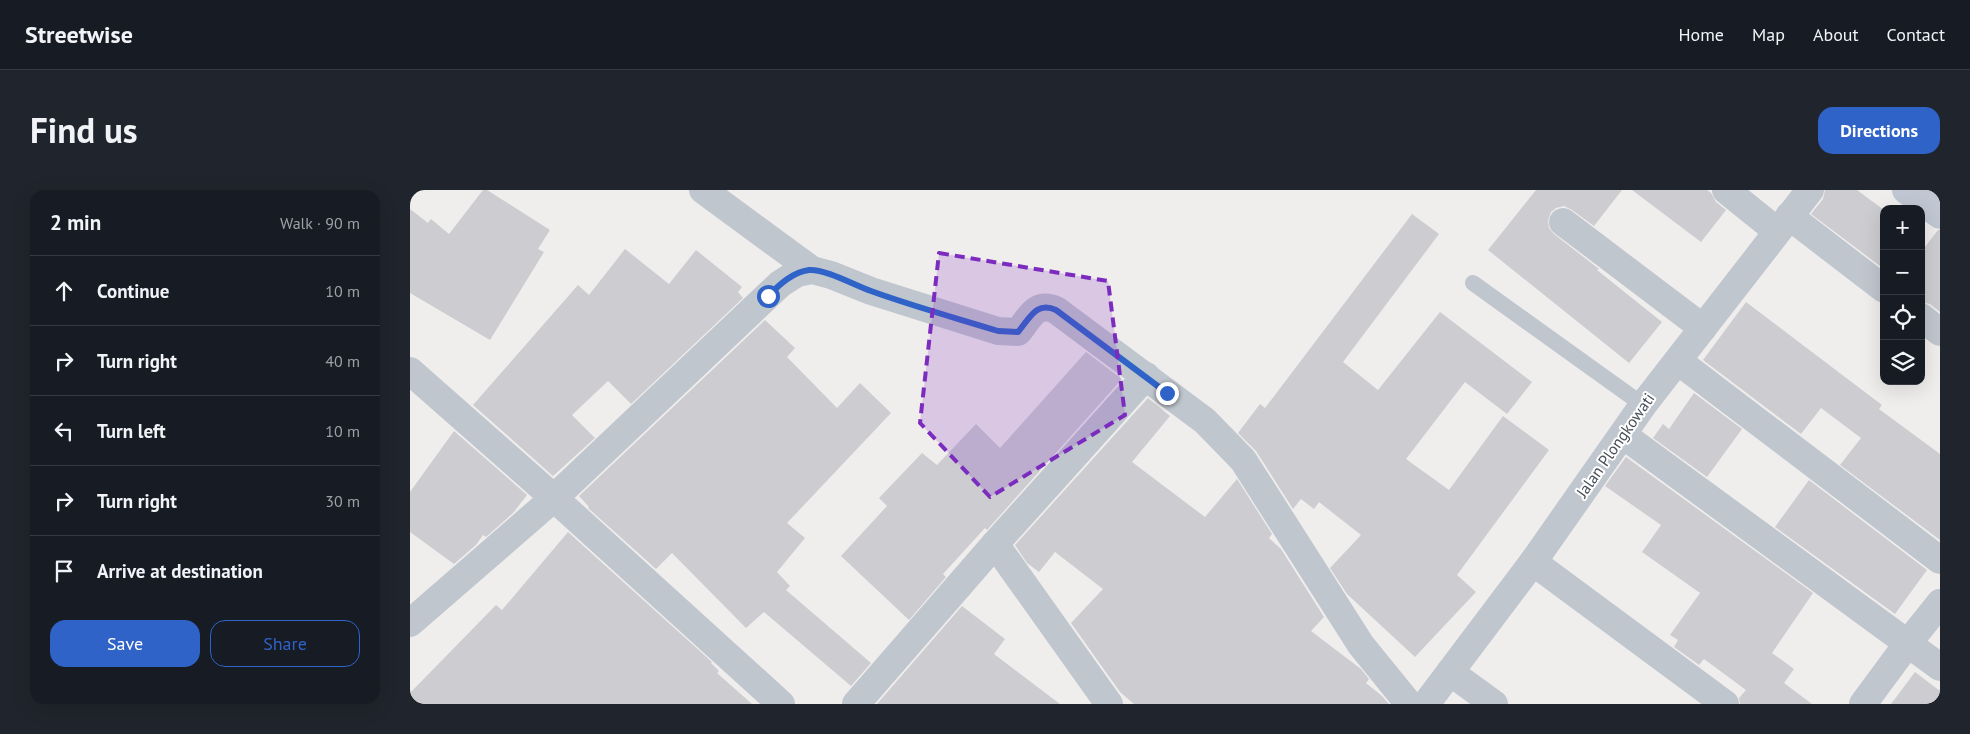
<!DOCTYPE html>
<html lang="en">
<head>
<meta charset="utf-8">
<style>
  :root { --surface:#171b24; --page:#20242c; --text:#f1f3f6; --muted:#9ea1a6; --line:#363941; --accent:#2f63c8 }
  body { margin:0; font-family:"PT Sans",sans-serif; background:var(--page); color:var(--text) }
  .controls { position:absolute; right:15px; top:15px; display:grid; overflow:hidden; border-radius:10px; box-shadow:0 5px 20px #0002 }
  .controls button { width:45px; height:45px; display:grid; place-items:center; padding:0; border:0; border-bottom:1px solid var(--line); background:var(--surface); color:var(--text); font:25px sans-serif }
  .stop { position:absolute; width:15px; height:15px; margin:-11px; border:4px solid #2f63c8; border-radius:50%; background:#fff }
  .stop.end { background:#2f63c8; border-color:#fff; box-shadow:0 1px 5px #0008 }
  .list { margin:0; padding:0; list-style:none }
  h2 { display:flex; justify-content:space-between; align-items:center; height:65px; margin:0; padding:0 20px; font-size:21px }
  h2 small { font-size:16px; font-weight:400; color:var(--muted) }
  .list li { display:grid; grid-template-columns:32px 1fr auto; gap:15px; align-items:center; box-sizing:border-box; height:70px; padding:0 20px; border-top:1px solid var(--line) }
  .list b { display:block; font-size:19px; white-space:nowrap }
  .list em { font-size:16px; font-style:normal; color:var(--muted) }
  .actions { display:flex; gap:10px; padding:15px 20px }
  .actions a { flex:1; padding:11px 0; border:1px solid var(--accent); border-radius:15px; text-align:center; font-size:18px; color:var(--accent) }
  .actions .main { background:var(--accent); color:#fff }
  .icon { flex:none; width:28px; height:28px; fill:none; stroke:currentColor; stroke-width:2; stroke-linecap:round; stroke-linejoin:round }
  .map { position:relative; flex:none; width:1530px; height:514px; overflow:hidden; border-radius:15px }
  header { display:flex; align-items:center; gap:30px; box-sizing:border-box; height:70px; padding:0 25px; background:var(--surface); border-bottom:1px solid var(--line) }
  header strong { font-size:24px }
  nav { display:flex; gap:28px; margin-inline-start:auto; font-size:18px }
  .intro { display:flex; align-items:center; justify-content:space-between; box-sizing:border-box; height:120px; padding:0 30px }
  h1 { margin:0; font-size:35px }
  .button { padding:12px 22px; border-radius:15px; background:var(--accent); color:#fff; font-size:18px; font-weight:700 }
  main { display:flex; gap:30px; padding:0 30px }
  aside { flex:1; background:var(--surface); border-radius:15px; box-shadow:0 5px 20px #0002 }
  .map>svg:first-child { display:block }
  .building { fill:#ccccd1 }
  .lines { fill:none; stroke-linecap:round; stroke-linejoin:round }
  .lane { stroke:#c0c6ce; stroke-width:16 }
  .street { stroke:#c0c6ce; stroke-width:28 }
  .secondary { stroke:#c0c7d2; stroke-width:28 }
  .route { stroke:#2f63c8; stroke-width:6 }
  .marked { fill:#7b2cbf; fill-opacity:0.2; stroke:#7b2cbf; stroke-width:4; stroke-dasharray:10 6; stroke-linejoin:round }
  .labels { text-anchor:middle; stroke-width:4; stroke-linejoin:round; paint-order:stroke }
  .street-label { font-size:16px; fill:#484f58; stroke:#fff }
</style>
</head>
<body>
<header>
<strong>Streetwise</strong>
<nav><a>Home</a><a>Map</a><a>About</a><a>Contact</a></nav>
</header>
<div class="intro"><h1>Find us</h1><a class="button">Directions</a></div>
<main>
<aside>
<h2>2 min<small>Walk · 90 m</small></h2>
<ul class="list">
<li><svg class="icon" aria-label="ahead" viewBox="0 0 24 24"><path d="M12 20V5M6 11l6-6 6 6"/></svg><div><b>Continue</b></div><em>10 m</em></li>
<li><svg class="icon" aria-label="right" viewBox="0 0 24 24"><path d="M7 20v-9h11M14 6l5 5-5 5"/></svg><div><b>Turn right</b></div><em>40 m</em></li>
<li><svg class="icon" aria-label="left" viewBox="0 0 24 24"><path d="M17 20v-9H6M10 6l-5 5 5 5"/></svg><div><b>Turn left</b></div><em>10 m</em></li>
<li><svg class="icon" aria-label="right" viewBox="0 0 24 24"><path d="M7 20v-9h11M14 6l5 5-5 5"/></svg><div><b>Turn right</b></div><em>30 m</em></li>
<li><svg class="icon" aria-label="arrive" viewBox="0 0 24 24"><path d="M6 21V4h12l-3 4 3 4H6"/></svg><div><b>Arrive at destination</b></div></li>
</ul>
<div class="actions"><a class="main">Save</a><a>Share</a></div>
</aside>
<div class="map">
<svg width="1530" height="514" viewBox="0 0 1530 514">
  <rect width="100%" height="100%" fill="#f0eeed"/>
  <!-- building -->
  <g class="building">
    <polygon points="73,0 77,0 140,40 128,59 134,62 80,150 0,103 0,19 18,33 21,29 39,44"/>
    <polygon points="1126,0 1212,0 1184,36 1162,20 1154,16 1146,18 1141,22 1138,31 1139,38 1144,44 1189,79 1187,80 1252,132 1219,173 1078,60"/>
    <polygon points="1222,0 1297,0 1301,3 1306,12 1316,20 1291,52"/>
    <polygon points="1415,0 1447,0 1474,20 1474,79 1401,24 1413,9"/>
    <polygon points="1002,24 1029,44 933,172 968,200 1030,122 1122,192 1097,224 1055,192 996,269 1039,300 1093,226 1139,260 1047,385 1066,402 1005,467 937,404 920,378 951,345 909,312 904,319 891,309 883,319 846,261 828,243 850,214 855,218"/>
    <polygon points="1528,40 1530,40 1530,122 1520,114 1511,112 1511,62"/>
    <polygon points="215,59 259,94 286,60 332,97 328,102 333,108 221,214 198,191 162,225 185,248 143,286 63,215 168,95 179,105"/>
    <polygon points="1336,112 1472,215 1469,219 1530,264 1530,350 1430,275 1451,248 1411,218 1391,244 1293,170"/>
    <polygon points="355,130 385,158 377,167 427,218 450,193 481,223 377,333 395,348 367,382 380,396 376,400 461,473 441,496 354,422 336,438 262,363 246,379 178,318 179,317 169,306"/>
    <polygon points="676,162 712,189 577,340 575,338 533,384 536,387 499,430 431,366 477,316 469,308 512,263 527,275 566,234 590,258"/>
    <polygon points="1284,203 1332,239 1297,287 1243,248 1253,234 1259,239"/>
    <polygon points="738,208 760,226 722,272 795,327 827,289 862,344 859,348 871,359 914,427 901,441 951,479 959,489 956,493 972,506 979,514 724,514 710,502 661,433 693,399 645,362 629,382 617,373 605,355"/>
    <polygon points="44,241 117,305 103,323 76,347 73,345 66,355 44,374 0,342 0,302"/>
    <polygon points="1216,267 1403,403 1362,463 1384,479 1374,493 1402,514 1330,514 1329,508 1336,500 1294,469 1289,475 1264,457 1268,450 1260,445 1290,403 1232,362 1251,335 1195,296"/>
    <polygon points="1399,290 1517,380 1485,424 1365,337"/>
    <polygon points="158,342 302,472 301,473 309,481 307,483 342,514 0,514 0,503 86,415 92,420"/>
    <polygon points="552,416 595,449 584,464 650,514 467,514"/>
    <polygon points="1505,482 1530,501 1530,514 1481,514"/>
  </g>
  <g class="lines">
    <!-- lane -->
    <polyline class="lane" points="1063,93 1233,215"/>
    <!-- street -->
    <g class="street">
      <polyline points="293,0 402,80"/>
      <polyline points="1316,0 1367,41"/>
      <polyline points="1379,26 1474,99"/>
      <polyline points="1153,32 1293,138"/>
      <polyline points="1511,127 1530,142"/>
      <polyline points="1268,171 1530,370"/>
      <polyline points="0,181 144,308 371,514"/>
      <polyline points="1213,245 1530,477"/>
      <polyline points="585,354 699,514"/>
      <polyline points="1123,372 1315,514"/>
      <path d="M0,433L144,308L370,94L387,83L402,80L421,85L461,101L588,141L608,142C620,128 625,111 646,120L795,231L833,270L951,455L999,514"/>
      <polyline points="1040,482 1084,514"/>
      <polyline points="446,514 585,354 736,186"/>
      <polyline points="1016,514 1123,372 1233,215 1400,0"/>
      <polyline points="1453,514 1498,453 1530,413"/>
    </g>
    <!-- secondary -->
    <polyline class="secondary" points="1496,0 1530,25"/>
  </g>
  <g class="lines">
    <!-- route -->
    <path class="route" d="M358,106C370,94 383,82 399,80C416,79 444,95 461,101C502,116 546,128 588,141L608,142C620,128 626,111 646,120L757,203"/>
  </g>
  <!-- marked area -->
  <path class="marked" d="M529,63L698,91L715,225L580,307L510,233Z"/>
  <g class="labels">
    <!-- street labels -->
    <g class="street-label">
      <text transform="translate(1205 255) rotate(-55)" y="6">Jalan Plongkowati</text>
    </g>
  </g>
</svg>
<div class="controls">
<button>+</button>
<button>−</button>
<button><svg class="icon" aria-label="locate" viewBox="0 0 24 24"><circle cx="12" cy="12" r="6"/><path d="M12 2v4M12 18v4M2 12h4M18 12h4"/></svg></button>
<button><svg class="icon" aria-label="layers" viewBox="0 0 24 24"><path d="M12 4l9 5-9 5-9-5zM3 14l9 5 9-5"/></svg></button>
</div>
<div class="stop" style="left:358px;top:106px"></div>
<div class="stop end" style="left:757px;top:203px"></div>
</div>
</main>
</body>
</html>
